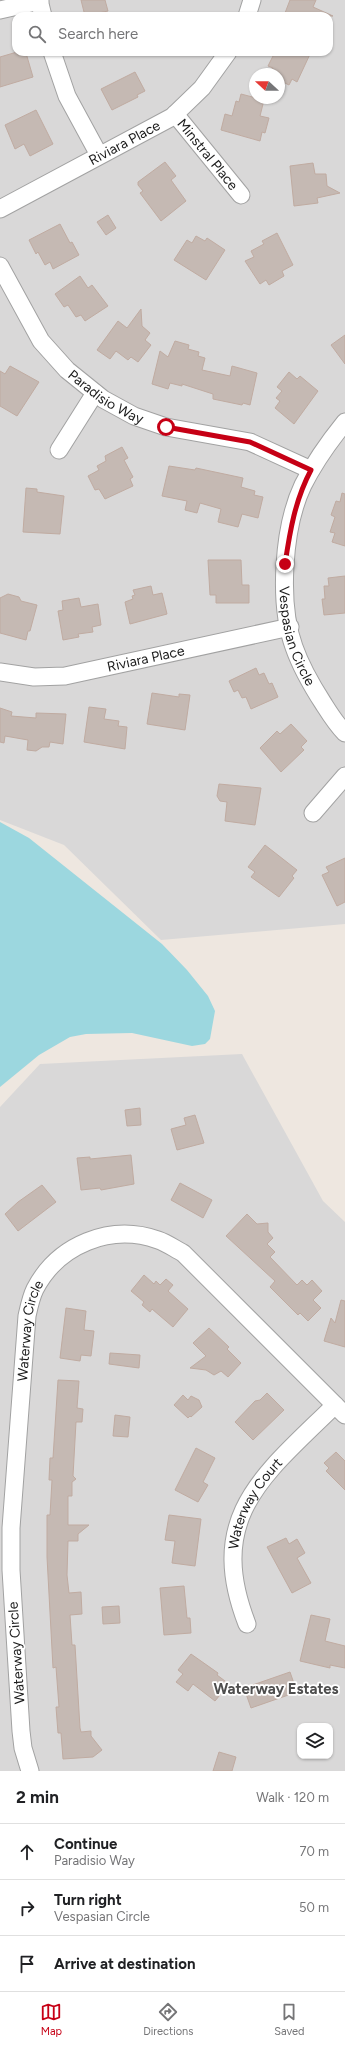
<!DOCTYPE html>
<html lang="en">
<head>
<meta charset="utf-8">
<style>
  :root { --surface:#fff; --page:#f2f2f2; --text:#202124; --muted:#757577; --line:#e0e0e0; --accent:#c60015 }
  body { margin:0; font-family:Figtree,sans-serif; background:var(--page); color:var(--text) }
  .controls { position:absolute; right:12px; bottom:12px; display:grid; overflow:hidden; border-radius:8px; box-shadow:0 1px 3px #0004 }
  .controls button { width:36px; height:36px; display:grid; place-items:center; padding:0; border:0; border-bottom:1px solid var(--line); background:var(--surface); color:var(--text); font:20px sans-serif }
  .compass { position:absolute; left:249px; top:68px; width:36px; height:36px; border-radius:50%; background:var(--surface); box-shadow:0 1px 3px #0004; rotate:291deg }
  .stop { position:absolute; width:12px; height:12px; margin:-9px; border:3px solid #c60015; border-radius:50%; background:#fff }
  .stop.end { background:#c60015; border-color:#fff; box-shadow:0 1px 4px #0008 }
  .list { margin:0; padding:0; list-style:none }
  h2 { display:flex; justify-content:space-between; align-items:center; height:52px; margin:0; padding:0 16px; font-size:17px }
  h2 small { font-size:13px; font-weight:400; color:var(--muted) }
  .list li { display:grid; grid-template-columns:26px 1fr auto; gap:12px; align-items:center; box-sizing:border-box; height:56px; padding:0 16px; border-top:1px solid var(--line) }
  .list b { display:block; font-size:15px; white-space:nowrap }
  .list p { margin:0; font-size:13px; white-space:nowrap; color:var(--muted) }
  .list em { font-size:13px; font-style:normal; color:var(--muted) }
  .icon { flex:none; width:22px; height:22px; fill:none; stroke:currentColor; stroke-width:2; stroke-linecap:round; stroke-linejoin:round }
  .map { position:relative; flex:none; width:345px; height:1771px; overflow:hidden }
  .search { position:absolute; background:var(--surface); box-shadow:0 1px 3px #0004; left:12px; right:12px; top:12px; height:44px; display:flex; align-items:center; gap:10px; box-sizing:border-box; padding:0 14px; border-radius:12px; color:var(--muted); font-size:15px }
  .sheet { height:220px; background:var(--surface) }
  nav { display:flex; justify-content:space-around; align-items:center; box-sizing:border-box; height:56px; border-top:1px solid var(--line); background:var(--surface); font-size:11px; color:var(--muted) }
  nav a { display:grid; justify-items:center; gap:2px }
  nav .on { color:var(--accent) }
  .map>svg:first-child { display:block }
  .residential { fill:#d9d8d8; fill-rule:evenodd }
  .water { fill:#9cd7df }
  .building { fill:#c5b9b3; stroke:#c0aba1 }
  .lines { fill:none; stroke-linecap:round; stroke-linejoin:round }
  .minor-casing { stroke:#a2a2a2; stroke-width:19 }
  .minor { stroke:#fff; stroke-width:17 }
  .route { stroke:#c60015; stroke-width:5 }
  .labels { text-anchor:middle; stroke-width:3.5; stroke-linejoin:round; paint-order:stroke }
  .street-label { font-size:14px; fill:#1b1b1b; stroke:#fff }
  .neighbourhood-label { font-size:15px; font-weight:bold; fill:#4e4e4e; stroke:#fff }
</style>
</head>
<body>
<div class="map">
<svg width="345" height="1771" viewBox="0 0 345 1771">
  <rect width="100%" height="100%" fill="#eee7e0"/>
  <!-- residential -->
  <g class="residential">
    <path d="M0,0H345V924L161,940L64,845L0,820ZM16,16H329V52H16ZM255,74H279V98H255Z"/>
    <path d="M242,1054L323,1201L345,1222V1771H0V1107L40,1064ZM300,1726H330V1756H300Z"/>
  </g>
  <!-- water -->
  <polygon class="water" points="0,822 29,838 162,944 187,970 208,996 215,1011 210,1039 205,1044 192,1046 132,1033 86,1034 70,1037 39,1055 0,1087"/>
  <!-- building -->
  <g class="building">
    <polygon points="81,0 105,0 108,11 85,16"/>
    <polygon points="290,0 316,0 313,7 333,16 293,16 285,13"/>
    <polygon points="17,52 18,55 26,53 33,77 0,87 0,57"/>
    <polygon points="275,52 311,52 297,82 292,79 289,85 279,80 279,74 271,74 273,68 268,66"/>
    <polygon points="135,72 145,91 137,95 138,97 112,110 101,89"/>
    <polygon points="241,94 264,100 260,116 269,118 265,133 262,132 260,141 221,130 225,114 232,116 236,101 239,102"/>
    <polygon points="36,110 53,144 30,156 24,144 15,149 5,125"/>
    <polygon points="165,162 176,176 171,180 186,201 161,221 140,193 143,191 138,185 138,182"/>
    <polygon points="313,163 315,174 326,174 327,186 340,193 317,198 318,203 294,206 290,166"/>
    <polygon points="108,215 116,228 106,235 97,222"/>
    <polygon points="60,224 70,243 72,242 79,255 53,269 50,262 45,265 38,252 36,254 29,240"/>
    <polygon points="277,233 293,265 282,271 284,276 269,285 266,280 260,284 245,261 254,257 251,251 264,244 262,241"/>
    <polygon points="196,236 205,241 207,238 225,250 206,280 174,260 187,240 192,243"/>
    <polygon points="80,276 88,288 92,285 108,306 85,321 81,315 76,317 68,305 64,307 55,294"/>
    <polygon points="141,309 142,326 150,333 145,340 151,345 138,362 131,357 128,360 116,351 110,359 97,350 118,321 127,328"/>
    <polygon points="345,335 345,364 331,345"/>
    <polygon points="175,341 189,345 188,349 199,352 198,356 205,358 202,370 230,376 232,366 257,373 250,405 243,403 242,405 213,399 213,394 182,384 182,386 170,383 168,389 152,384 160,351 168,357"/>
    <polygon points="10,366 39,382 17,416 0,406 0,371 5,374"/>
    <polygon points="289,372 297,379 300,376 318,391 294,424 275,408 280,401 276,398 282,391 277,387"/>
    <polygon points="122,447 128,458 124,460 133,477 130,479 133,486 105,499 99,489 95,490 88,476 99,470 97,466 106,461 105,456"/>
    <polygon points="169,466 195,470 196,468 243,478 241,487 255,491 254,495 263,497 258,518 242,514 238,527 218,522 221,509 200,503 197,513 185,510 187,501 162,496"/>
    <polygon points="26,488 37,489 37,492 64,496 60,534 23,532"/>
    <polygon points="342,493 345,494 345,546 332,542 335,533 330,532 335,517 331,515 336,501 340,502"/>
    <polygon points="208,560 241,560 242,585 249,585 249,603 216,603 216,595 210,595"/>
    <polygon points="345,576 345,613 324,615 322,599 325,599 324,586 329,586 328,578"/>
    <polygon points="151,586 153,595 162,593 167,614 130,624 125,602 133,599 132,596 135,595 133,590"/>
    <polygon points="8,594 19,597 21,601 37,605 30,631 28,631 26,640 0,633 0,598"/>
    <polygon points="79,598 81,607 98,604 101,625 92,627 93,632 78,634 79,637 63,640 58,611 63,610 62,601"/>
    <polygon points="256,668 259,675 264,673 269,684 272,683 278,697 251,709 246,697 242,698 238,690 234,692 229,681"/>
    <polygon points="152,693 179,697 179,694 190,695 185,730 147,724"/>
    <polygon points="89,707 106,709 104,719 119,721 118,726 127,727 125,749 84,742"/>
    <polygon points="0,708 12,712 11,716 36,718 36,713 66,714 63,744 50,742 49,747 42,747 36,751 27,750 28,740 5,736 4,743 0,742"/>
    <polygon points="291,724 307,741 301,747 304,750 281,772 260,748 277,731 280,734"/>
    <polygon points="219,784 261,788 255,825 225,821 227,802 220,801 217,796"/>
    <polygon points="265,845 297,870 292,876 294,878 279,897 251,877 255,872 248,867"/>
    <polygon points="345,858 345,902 337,906 322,875 329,872 326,867"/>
    <polygon points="140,1108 141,1125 127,1126 125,1110"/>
    <polygon points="195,1115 204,1143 177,1150 171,1129 186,1125 184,1118"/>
    <polygon points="131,1155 134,1184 101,1190 100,1188 81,1190 77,1158 90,1157 90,1159"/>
    <polygon points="180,1183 212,1200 203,1218 171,1200"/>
    <polygon points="42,1185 56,1202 18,1231 5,1214 18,1202"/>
    <polygon points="247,1214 257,1224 268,1223 268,1232 273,1238 267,1244 275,1252 270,1257 297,1285 302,1280 307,1285 312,1280 322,1291 313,1300 321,1308 308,1321 300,1313 298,1315 270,1287 275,1281 226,1236"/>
    <polygon points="144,1275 154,1284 156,1281 160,1285 166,1279 173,1285 168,1291 188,1309 173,1327 152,1309 150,1312 142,1305 144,1302 131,1291"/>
    <polygon points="341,1300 345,1301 345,1347 324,1341 331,1318 335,1323"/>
    <polygon points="66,1308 86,1311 84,1330 94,1331 91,1356 81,1355 80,1361 60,1358"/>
    <polygon points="209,1328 229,1347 227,1349 241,1363 228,1377 221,1371 214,1375 206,1370 190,1368 206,1356 193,1343"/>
    <polygon points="110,1353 140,1355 139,1368 109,1364"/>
    <polygon points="58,1380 79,1381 77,1408 83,1409 82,1422 76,1422 73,1476 76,1479 72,1482 72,1496 68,1496 68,1525 89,1525 78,1534 78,1541 68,1541 67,1575 69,1593 81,1592 82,1614 70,1615 72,1645 75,1645 80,1728 81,1732 91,1731 91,1736 102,1750 93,1757 63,1759 61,1733 58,1733 56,1707 59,1707 56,1667 53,1668 47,1557 47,1515 50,1515 52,1480 49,1480 50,1458 53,1458"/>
    <polygon points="267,1393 284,1410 253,1440 235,1422 255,1401 260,1400"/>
    <polygon points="183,1395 188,1400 191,1396 199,1400 202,1407 191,1417 190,1416 188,1418 174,1405"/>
    <polygon points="115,1415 130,1417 128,1437 113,1436"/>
    <polygon points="196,1448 215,1458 203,1482 208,1485 198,1502 175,1490"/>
    <polygon points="336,1452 345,1461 345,1490 326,1471 329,1468 324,1463"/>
    <polygon points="169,1515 201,1519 195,1566 172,1563 175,1541 165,1540"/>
    <polygon points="286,1538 289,1544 297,1539 305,1553 297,1558 311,1583 292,1593 267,1547"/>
    <polygon points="184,1586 187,1618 190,1618 191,1633 164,1635 160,1588"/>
    <polygon points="119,1606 120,1623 103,1624 102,1607"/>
    <polygon points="311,1615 330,1619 325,1641 345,1646 345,1668 330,1665 330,1668 300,1661"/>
    <polygon points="191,1654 218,1673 217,1675 229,1684 215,1701 193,1684 188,1691 176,1682 183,1674 178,1670"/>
    <polygon points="290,1672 297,1692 251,1708 244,1688"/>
    <polygon points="219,1752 236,1757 232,1771 213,1771"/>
  </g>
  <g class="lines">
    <defs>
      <g id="minor">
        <polyline points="39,0 43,16"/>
        <polyline points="0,10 40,1"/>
        <polyline points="247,16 252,0"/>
        <polyline points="52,52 67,96 99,155"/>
        <path id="s1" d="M175,114L241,195"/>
        <path id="s2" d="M0,209L172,117L202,88L228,52"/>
        <path id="s3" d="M0,266L41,341L67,370L103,399L134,416L166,427L250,442L311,470"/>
        <path id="s4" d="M345,422C328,443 315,461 303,485C283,527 278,603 294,647C301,667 312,686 323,703C330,714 336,724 345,733"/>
        <polyline points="59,450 95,393"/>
        <path id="s5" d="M0,672L34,677L65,676L290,627"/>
        <polyline points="313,813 345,776"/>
        <path id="s6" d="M247,1624C205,1516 264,1475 335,1405"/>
        <path id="s7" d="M30,1771L23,1748L21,1731L11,1570V1528L27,1316C29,1307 31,1297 35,1289C58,1245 110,1223 158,1240C167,1243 175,1249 183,1253L345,1415"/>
      </g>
    </defs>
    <!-- minor casing -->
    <use href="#minor" class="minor-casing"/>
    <!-- minor -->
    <use href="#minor" class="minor"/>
  </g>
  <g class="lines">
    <!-- route -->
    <path class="route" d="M166,427L250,442L311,470C295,500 290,531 285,564"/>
  </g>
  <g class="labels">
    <!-- street labels -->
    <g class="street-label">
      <text dy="5" stroke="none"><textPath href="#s2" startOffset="141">Riviara Place</textPath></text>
      <text dy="5" stroke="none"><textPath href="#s1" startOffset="52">Minstral Place</textPath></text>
      <text dy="5" stroke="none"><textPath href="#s3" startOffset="172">Paradisio Way</textPath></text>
      <text dy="5" stroke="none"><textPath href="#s4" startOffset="231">Vespasian Circle</textPath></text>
      <text dy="5" stroke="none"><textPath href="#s5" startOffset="148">Riviara Place</textPath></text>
      <text dy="5" stroke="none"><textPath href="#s7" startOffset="443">Waterway Circle</textPath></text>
      <text dy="5" stroke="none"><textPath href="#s6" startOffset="128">Waterway Court</textPath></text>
      <text transform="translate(16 1653) rotate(-94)" y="5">Waterway Circle</text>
    </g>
    <!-- neighbourhood labels -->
    <g class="neighbourhood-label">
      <text x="276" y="1694">Waterway Estates</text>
    </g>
  </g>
</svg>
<div class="controls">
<button><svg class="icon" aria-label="layers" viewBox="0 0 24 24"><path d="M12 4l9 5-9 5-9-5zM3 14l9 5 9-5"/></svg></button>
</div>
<svg class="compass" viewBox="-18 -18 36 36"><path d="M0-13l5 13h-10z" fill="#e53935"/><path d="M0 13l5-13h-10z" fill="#757577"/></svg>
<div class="stop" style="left:166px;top:427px"></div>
<div class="stop end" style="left:285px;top:564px"></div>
<div class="search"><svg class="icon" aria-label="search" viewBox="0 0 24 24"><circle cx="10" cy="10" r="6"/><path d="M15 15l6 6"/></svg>Search here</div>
</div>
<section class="sheet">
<h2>2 min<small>Walk · 120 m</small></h2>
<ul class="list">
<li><svg class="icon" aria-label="ahead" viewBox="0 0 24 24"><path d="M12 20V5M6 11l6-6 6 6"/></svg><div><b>Continue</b><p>Paradisio Way</p></div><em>70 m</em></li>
<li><svg class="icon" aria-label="right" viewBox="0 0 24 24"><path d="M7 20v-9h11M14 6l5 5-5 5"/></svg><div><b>Turn right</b><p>Vespasian Circle</p></div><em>50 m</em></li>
<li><svg class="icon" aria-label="arrive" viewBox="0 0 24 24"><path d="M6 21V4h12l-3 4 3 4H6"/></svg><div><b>Arrive at destination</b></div></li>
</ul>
</section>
<nav>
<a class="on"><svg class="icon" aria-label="map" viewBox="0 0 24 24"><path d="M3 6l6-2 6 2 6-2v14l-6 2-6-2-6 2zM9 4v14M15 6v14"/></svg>Map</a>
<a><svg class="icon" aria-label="directions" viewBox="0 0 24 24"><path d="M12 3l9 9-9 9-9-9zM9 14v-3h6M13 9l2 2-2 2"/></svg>Directions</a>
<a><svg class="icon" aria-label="saved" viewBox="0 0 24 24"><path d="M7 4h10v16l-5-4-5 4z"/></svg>Saved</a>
</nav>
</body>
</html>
